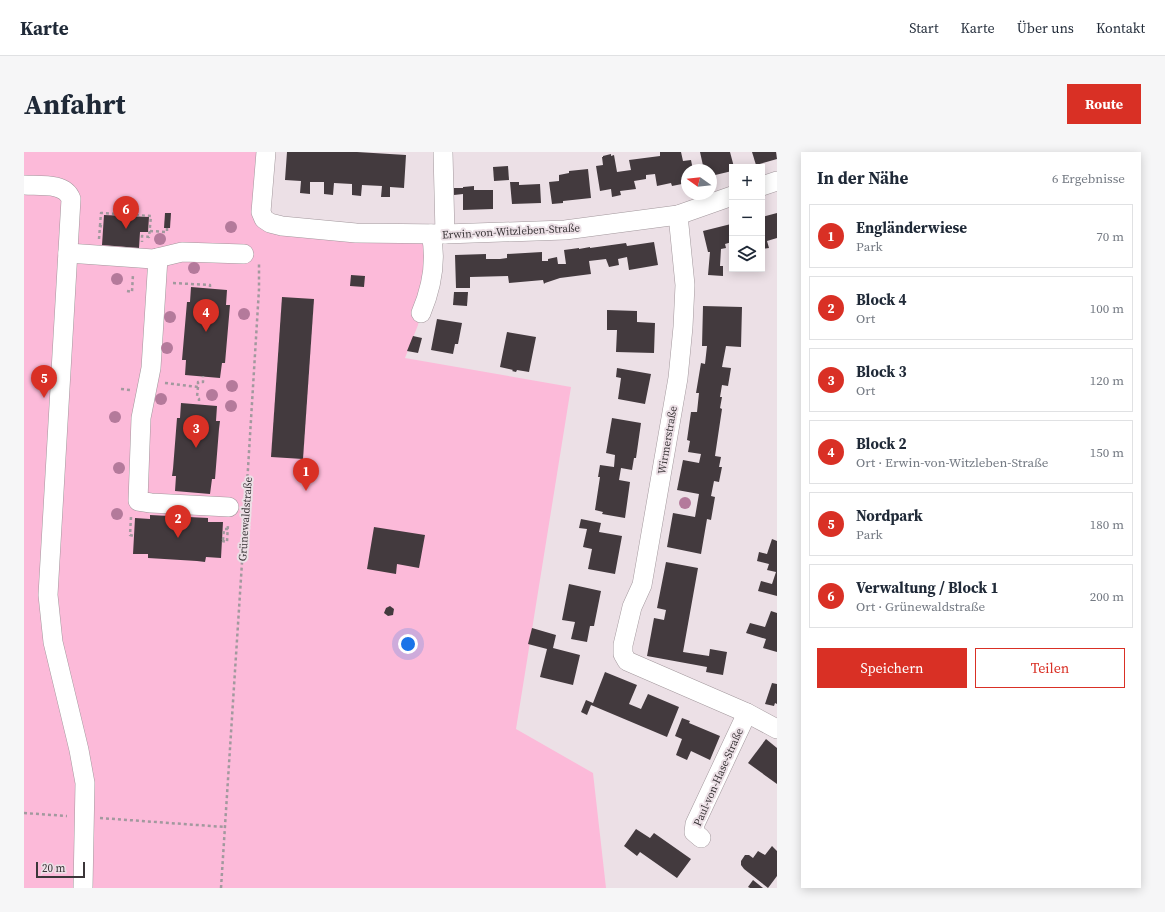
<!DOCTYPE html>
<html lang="de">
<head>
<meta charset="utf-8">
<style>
  :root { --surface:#fff; --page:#f6f6f7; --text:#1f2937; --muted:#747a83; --line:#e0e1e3; --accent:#d93025 }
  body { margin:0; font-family:"Source Serif 4",serif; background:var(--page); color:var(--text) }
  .controls { position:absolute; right:12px; top:12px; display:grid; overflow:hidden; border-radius:0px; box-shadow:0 2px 10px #0003 }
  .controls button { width:36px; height:36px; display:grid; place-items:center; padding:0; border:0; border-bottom:1px solid var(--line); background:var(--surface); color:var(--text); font:20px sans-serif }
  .compass { position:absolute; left:657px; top:12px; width:36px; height:36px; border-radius:50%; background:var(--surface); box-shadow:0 2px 10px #0003; rotate:285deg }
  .scale { position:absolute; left:12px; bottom:10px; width:49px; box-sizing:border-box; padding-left:4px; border:2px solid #3b3639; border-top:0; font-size:11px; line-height:14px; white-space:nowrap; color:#3b3639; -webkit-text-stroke:3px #ece0e6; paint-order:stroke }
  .you { position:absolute; left:384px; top:492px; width:14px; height:14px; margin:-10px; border:3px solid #fff; border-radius:50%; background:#1a73e8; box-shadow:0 0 0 6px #1a73e833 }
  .badge { display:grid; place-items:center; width:26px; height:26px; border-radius:50%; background:var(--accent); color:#fff; font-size:13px; font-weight:700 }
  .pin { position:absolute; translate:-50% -33px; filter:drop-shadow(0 1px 2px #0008) }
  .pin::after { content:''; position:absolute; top:21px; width:14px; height:12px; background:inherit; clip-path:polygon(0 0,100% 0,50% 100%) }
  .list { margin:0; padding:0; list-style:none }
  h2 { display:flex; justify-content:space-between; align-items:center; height:52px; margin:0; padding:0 16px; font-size:17px }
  h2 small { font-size:13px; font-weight:400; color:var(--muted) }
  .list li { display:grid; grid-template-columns:26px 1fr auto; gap:12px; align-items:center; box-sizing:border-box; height:64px; margin:0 8px 8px; padding:0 8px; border:1px solid var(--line); border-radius:0px }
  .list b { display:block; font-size:15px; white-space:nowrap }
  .list p { margin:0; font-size:13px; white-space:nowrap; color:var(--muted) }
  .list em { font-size:13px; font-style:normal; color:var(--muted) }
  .actions { display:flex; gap:8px; padding:12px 16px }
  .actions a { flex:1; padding:9px 0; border:1px solid var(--accent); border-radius:0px; text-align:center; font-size:14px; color:var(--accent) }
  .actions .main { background:var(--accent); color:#fff }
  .icon { flex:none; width:22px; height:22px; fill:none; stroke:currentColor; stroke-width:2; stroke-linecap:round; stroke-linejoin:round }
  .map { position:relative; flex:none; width:753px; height:736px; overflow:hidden; border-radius:0px }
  header { display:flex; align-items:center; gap:24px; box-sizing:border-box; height:56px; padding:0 20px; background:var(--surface); border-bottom:1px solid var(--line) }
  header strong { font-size:19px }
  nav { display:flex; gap:22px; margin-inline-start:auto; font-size:14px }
  .intro { display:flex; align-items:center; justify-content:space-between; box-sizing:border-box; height:96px; padding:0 24px }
  h1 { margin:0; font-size:28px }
  .button { padding:10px 18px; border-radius:0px; background:var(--accent); color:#fff; font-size:14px; font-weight:700 }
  main { display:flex; gap:24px; padding:0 24px }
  aside { flex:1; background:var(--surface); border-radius:0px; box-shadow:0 2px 10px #0003 }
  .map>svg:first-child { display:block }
  .green { fill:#fcbad9 }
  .building { fill:#433a3e }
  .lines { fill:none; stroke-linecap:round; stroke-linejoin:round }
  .minor-casing { stroke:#a2979c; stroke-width:20 }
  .path { stroke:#a2999e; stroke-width:2.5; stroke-dasharray:3 3; stroke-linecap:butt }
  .minor { stroke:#fff; stroke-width:19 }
  .tree { fill:#b47a9b }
  .labels { text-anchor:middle; stroke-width:4; stroke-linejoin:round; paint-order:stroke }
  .street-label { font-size:11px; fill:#3b3639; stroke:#ece0e6 }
</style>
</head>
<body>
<header>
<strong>Karte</strong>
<nav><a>Start</a><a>Karte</a><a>Über uns</a><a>Kontakt</a></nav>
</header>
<div class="intro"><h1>Anfahrt</h1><a class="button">Route</a></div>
<main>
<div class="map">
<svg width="753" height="736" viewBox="0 0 753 736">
  <rect width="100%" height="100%" fill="#ece0e6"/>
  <!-- green -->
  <polygon class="green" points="0,0 236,0 236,70 401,90 407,106 397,153 394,173 381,206 547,235 492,577 569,621 582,736 0,736"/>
  <!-- building -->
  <g class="building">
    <polygon points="263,0 333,0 382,3 380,36 366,35 366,45 357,45 358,34 338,33 337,44 328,43 328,32 310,31 309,43 300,42 300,30 286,30 286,42 276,41 277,29 261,28"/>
    <polygon points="636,0 657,0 659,9 667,8 669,18 663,18 663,31 648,34 647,31 633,34 631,22 622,23 622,27 610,29 612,37 596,39 597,43 588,45 587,37 576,39 572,14 579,13 578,5 579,5 579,4 587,2 587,4 590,3 593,20 607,18 605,8 636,4"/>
    <polygon points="676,0 706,0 710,15 708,15 708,19 687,24 687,18 680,18"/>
    <polygon points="728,0 752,0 753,7 732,13"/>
    <polygon points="484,14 485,28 470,29 469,15"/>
    <polygon points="564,17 567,46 539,49 539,51 528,52 525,30 535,29 535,23 545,21 545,19"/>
    <polygon points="486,30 495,30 495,33 516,32 517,51 488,52"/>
    <polygon points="450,34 450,38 469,38 469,57 439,58 439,42 430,43 430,36 439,36 439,35"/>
    <polygon points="141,61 147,61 146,76 140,76"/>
    <polygon points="753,61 753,86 743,89 745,96 738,97 738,65"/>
    <polygon points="80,63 125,65 124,80 116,80 115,96 78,93"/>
    <polygon points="707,72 708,90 701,92 702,96 697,97 696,114 699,114 699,124 684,123 686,100 684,100 679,79"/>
    <polygon points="630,90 634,113 605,118 603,105 594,107 595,113 585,115 582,107 565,109 567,122 536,126 521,131 520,132 519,128 485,131 484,124 446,125 446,136 432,136 431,103 462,102 462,107 476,107 483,106 483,102 518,100 518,109 524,109 524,107 533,105 534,112 542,112 540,98 555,96 555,97 566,95 566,96 602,91 603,94"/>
    <polygon points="327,123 341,124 340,135 326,134"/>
    <polygon points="167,135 203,138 202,153 206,153 201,211 198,211 196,226 161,223 162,208 158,208 163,150 166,150"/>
    <polygon points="430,140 444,140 443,154 429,153"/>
    <polygon points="258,145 290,147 279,307 247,305"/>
    <polygon points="679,154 718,155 717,195 702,194 698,215 707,216 704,234 698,233 696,245 698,245 696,256 698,257 691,304 697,305 695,315 698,315 695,330 690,329 687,344 691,345 687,368 683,367 677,402 643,395 649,361 671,365 675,342 653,338 659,308 675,311 677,302 664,300 666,289 663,288 667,260 673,260 675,241 672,241 677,211 681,212 683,194 678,194"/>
    <polygon points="583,158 613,159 613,170 631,171 630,201 592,200 593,178 583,178"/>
    <polygon points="413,167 438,171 434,192 431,192 429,202 407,198"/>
    <polygon points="483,180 512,185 505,220 493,218 492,220 488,219 489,218 476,215"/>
    <polygon points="389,184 398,186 394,201 383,199"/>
    <polygon points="593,216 627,222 621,252 594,247 597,226 592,225"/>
    <polygon points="157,251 193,254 192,269 196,269 195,277 191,327 188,327 186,342 151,339 152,324 148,324 149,317 153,266 156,266"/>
    <polygon points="588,266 617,271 612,306 610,306 608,318 597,316 595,328 606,330 601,366 578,362 579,360 571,358 576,325 574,325 576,313 590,315 591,303 582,301"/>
    <polygon points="126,363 184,366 184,370 199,370 197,406 182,405 181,410 173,409 124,406 124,402 109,402 111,366 126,367"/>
    <polygon points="557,367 577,371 575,380 598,384 591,422 564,417 568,397 559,395 563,377 555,376"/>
    <polygon points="350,375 401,383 395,416 373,412 372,422 343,417"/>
    <polygon points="748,387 753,389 753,444 734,439 737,429 748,432 752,420 743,418 745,412 733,409 735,400 743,402"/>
    <polygon points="642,410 674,416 659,500 685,504 686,497 703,500 699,523 682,520 683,515 623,504 630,466 640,468 642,458 633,456"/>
    <polygon points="545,432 577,439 570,474 566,474 563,490 547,487 551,470 538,468"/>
    <polygon points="366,454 370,457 369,463 364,464 360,461 362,456"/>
    <polygon points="747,459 753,461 753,500 739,496 742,487 722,481 726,471 741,475"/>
    <polygon points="508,476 532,483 529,496 556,503 549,533 516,525 523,497 504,492"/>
    <polygon points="581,520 613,533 605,552 617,557 624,542 655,555 643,585 567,553 563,563 557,560 562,548 569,551"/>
    <polygon points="748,531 753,532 753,552 751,551 750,554 741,552"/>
    <polygon points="658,566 666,569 665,571 696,584 686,608 667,599 663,608 652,603 658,587 651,584"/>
    <polygon points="742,587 753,596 753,632 724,611"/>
    <polygon points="612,677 626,686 630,681 667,707 653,726 616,700 613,704 600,694"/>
    <polygon points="748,694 753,699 753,724 744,736 720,717 717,713 717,709 721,703 725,703 729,706 734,699 741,703"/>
    <polygon points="729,728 739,736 726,736 724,735"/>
  </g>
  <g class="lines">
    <defs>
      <g id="minor">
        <polyline points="242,0 237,60 240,67 246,71 258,74 332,81 421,82 541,78 654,63 708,44"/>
        <polyline points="419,0 421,82"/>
        <path d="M0,33C15,34 41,30 47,47L24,443L29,490L55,598L61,631L59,736"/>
        <polyline points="738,34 753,29"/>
        <polyline points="654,63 661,133 659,175 654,226 618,433 608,455 599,493 599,502 603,509 723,561 753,577"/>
        <polyline points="44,101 129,107 158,100 220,102"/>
        <polyline points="134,106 127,216 117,266 114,349 127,351 205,355"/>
        <path d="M397,161C408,135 413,110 407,82"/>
        <polyline points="677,686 670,680 671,672 723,561"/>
      </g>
    </defs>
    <!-- minor casing -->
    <use href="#minor" class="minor-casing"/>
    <!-- path -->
    <g class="path">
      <polyline points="76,74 77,61 127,64 125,85 118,84 118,90"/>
      <polyline points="126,79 143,80 143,76"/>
      <polyline points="75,87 76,74 80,75"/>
      <polyline points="149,131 186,133 186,137"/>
      <polyline points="103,139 108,140 109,122"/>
      <polyline points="141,231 174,235 174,230 179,230 179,224"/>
      <polyline points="174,235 173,245 175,247 175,252"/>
      <polyline points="97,237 106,238"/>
      <polyline points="222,349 235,137 235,110"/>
      <polyline points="107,365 106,383 110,384"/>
      <polyline points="199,388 200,377 204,377"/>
      <polyline points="198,389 203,390 204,372"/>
      <polyline points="0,661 43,664"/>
      <polyline points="76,666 201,675"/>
      <polyline points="197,736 221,364"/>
    </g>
    <!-- minor -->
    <use href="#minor" class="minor"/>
  </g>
  <!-- trees -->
  <g class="tree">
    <circle cx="207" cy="75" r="6"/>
    <circle cx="136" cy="87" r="6"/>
    <circle cx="170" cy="116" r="6"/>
    <circle cx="93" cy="127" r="6"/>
    <circle cx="220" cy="162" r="6"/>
    <circle cx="146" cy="165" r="6"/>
    <circle cx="143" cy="196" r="6"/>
    <circle cx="208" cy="234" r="6"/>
    <circle cx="188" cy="243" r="6"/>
    <circle cx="137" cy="247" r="6"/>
    <circle cx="207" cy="254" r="6"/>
    <circle cx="91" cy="265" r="6"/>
    <circle cx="95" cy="316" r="6"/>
    <circle cx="661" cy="351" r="6"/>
    <circle cx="93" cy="362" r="6"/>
  </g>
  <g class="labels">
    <!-- street labels -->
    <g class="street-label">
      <text transform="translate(487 79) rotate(-3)" y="4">Erwin-von-Witzleben-Straße</text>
      <text transform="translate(643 288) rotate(-80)" y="4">Wirmerstraße</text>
      <text transform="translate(221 367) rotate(-86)" y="4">Grünewaldstraße</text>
      <text transform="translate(694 625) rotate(-66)" y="4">Paul-von-Hase-Straße</text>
    </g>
  </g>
</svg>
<div class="controls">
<button>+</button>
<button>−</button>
<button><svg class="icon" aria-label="layers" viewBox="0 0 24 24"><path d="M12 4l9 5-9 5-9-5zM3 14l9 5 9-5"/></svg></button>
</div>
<svg class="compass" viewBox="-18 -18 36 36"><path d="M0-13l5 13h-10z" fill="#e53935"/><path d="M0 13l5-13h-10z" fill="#747a83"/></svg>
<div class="scale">20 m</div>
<div class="you"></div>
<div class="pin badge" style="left:282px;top:339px">1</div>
<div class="pin badge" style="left:154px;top:386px">2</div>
<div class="pin badge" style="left:172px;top:296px">3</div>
<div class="pin badge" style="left:182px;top:180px">4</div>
<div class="pin badge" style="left:20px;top:246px">5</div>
<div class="pin badge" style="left:102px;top:77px">6</div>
</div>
<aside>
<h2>In der Nähe<small>6 Ergebnisse</small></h2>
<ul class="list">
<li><span class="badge">1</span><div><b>Engländerwiese</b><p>Park</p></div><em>70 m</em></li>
<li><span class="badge">2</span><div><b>Block 4</b><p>Ort</p></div><em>100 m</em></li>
<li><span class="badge">3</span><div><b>Block 3</b><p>Ort</p></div><em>120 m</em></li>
<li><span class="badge">4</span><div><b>Block 2</b><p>Ort · Erwin-von-Witzleben-Straße</p></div><em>150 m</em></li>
<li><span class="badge">5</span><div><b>Nordpark</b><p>Park</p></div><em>180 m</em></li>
<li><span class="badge">6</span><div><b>Verwaltung / Block 1</b><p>Ort · Grünewaldstraße</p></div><em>200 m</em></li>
</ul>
<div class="actions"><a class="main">Speichern</a><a>Teilen</a></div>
</aside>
</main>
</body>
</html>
